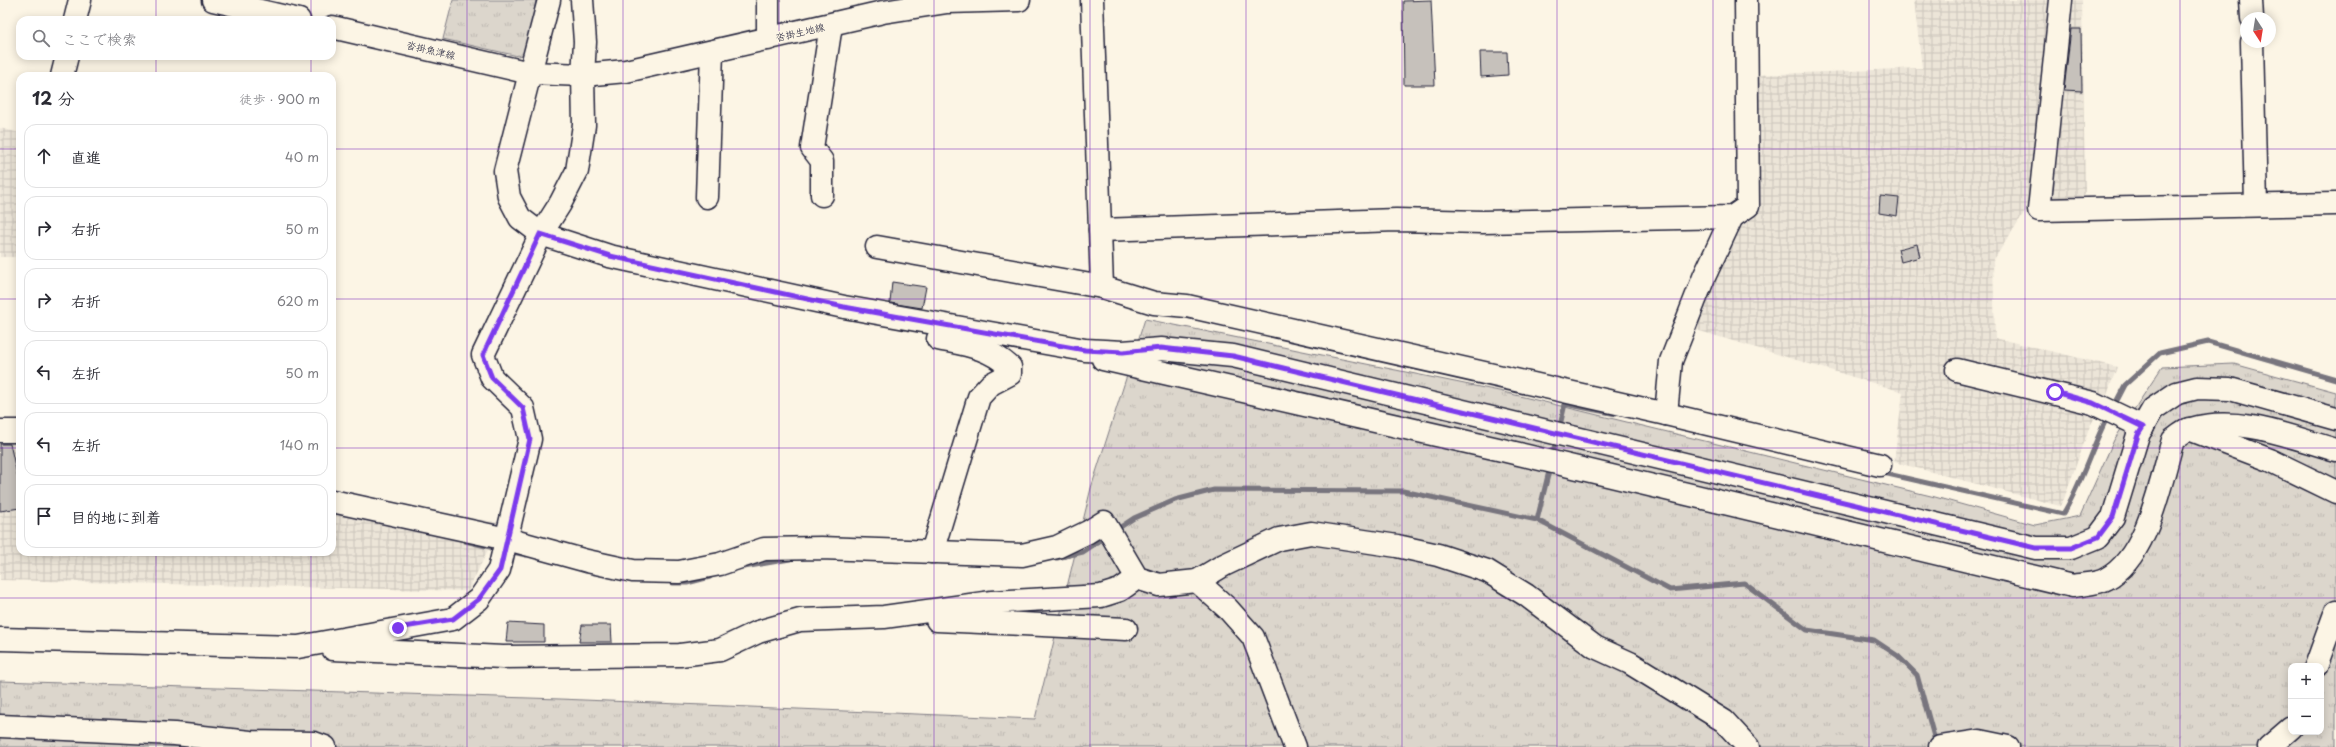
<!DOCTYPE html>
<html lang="ja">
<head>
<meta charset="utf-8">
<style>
  :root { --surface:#fff; --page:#f2f2f3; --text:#2b2b33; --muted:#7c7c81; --line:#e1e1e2 }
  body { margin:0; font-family:"Playpen Sans","Klee One",sans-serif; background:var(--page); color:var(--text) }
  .controls { position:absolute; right:12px; bottom:12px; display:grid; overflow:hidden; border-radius:8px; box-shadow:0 2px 10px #0003 }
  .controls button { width:36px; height:36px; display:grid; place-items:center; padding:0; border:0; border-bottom:1px solid var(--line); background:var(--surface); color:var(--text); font:20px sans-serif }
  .compass { position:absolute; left:2240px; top:12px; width:36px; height:36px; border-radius:50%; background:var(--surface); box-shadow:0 2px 10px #0003; rotate:168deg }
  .stop { position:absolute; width:12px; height:12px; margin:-9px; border:3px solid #7c3aed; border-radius:50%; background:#fff }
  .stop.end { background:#7c3aed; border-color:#fff; box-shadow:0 1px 4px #0008 }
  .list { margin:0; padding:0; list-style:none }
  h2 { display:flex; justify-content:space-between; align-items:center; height:52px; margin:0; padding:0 16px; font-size:17px }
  h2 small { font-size:13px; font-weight:400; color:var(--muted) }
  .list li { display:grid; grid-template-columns:26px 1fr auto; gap:12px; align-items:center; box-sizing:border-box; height:64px; margin:0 8px 8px; padding:0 8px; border:1px solid var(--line); border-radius:12px }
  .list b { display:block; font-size:15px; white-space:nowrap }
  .list em { font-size:13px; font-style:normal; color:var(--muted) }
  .icon { flex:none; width:22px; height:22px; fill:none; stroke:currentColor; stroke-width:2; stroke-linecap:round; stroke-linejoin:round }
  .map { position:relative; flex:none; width:2336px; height:747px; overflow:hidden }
  .search { position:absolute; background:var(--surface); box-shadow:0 2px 10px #0003; left:16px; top:16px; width:320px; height:44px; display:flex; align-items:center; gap:10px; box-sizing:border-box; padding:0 14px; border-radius:12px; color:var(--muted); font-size:15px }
  .panel { position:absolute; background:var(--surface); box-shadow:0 2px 10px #0003; left:16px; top:72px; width:320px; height:484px; border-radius:12px }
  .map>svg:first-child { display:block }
  .industrial { fill:url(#industrial-grid) }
  .grass { fill:url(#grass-tufts); stroke:#7f7c84; fill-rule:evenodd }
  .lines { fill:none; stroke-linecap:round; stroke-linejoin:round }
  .stream { stroke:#78757e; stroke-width:5 }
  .building { fill:#c6c1bb; stroke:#22223b }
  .minor-casing { stroke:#22223b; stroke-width:25 }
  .major-casing { stroke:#22223b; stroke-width:25 }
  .minor { stroke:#fcf5e5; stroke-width:22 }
  .major { stroke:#fcf5e5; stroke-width:22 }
  .route { stroke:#7c3aed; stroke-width:5 }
  .grid { fill:none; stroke:#7b2cbf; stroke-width:1; stroke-opacity:0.55 }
  .labels { text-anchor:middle; stroke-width:3; stroke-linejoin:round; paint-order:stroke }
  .street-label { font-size:10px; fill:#22223b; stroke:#fcf5e5 }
</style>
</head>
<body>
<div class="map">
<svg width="2336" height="747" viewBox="0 0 2336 747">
  <defs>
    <pattern id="industrial-grid" width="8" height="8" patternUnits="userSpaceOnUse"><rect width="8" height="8" fill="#ece5d8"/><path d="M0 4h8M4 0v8" fill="none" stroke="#cac4ba"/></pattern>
    <pattern id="grass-tufts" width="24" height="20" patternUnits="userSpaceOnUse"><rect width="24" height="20" fill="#dcd6cc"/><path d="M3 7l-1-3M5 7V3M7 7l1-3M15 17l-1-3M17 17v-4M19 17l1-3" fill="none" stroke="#bcb7b0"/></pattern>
  </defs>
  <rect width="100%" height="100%" fill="#fcf5e5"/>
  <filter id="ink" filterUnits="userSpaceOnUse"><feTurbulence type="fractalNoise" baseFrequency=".025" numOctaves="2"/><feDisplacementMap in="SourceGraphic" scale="8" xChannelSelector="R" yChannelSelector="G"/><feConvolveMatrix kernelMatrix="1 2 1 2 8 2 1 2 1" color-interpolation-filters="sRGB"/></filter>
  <g filter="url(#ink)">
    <!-- industrial -->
    <g class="industrial">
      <polygon points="1914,0 2082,0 2085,195 2031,202 1993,261 1995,338 2117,367 2106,398 2090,426 2064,499 2060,506 1894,462 1903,392 1693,329 1736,227 1752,219 1757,203 1756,75 1922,68"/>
      <polygon points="0,128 20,133 20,257 0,257"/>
      <polygon points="0,425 20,425 20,552 332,552 332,494 501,523 468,591 0,580"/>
    </g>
    <!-- grass -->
    <g class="grass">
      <polygon points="453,0 536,0 526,54 518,56 443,39"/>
      <path d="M1145,319L1499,391L1935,497L2035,525L2080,516L2114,440L2162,367L2234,364L2336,392V747H0V681L560,699L1035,719L1091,488ZM2291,666H2321V732H2291Z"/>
    </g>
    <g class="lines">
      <!-- stream -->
      <g class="stream">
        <polyline points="2113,408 2125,385 2160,353 2208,342 2336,379"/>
        <polyline points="1559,430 1565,404 1616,414"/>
        <polyline points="1552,457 1556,439"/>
        <path d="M1879,472L2063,514C2082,483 2091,448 2108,416"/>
        <polyline points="1537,520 1550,467"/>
        <polyline points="1116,530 1134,518 1175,500 1214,490 1403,491 1537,520 1670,590 1744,583 1807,630 1874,640 1898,656 1917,675 1936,744"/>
        <polyline points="465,541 498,549"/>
        <polyline points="508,551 526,555"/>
        <polyline points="1057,558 1083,552 1107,536"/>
        <polyline points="744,567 790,559"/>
        <polyline points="673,583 687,583 710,577"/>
      </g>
    </g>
    <!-- building -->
    <g class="building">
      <polygon points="1431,0 1435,85 1404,85 1403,1"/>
      <polygon points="2071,29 2081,29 2082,91 2064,90"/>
      <polygon points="1480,52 1507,52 1508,75 1481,77"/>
      <polygon points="1880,196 1899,198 1897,216 1879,213"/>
      <polygon points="1917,244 1920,257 1901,262 1898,249"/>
      <polygon points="892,282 926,287 922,308 890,303"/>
      <polygon points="0,444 10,444 20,487 20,508 0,511"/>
      <polygon points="508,623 544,625 544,642 506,642"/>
      <polygon points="582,625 611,625 612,642 579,642"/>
    </g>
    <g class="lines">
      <defs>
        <g id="minor">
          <polyline points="1092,0 1102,287"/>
          <polyline points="2061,0 2039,210 2336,204"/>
          <polyline points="2251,0 2252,18"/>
          <polyline points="75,20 80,0"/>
          <polyline points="2252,42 2256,205"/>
          <polyline points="530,73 505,171 509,197 520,218 541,234 609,256 844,307 1085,350 1123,352 1161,349 1233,356 2036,548 2071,548 2098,537 2113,517 2138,435 2153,409 2177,393 2197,388 2230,389 2336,419"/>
          <polyline points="62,76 67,56"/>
          <polyline points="822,195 822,161 812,148 831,25"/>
          <polyline points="707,197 712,52"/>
          <polyline points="1100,230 1396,220 1483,222 1732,217 1748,206 1746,0"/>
          <polyline points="877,247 1102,287 1154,303 1187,306 1666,414 1671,361 1704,277 1732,217"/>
          <path d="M1103,359L1498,449L2073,586C2083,584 2098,584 2106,579C2148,557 2160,483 2173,440C2178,436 2185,430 2191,429C2239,415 2290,437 2336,450"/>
          <polyline points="1957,370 2093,403 2143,427"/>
          <polyline points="1666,414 1880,465"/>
          <polyline points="2189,429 2270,460 2336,492"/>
          <polyline points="0,431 20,431"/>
          <polyline points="332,501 507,539 587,561 633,571 679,572 720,564 764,549 821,548 1022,555 1057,547 1088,532 1104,522 1137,578 1159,585 1197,581 1224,565 1279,539 1311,533 1397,546 1438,555 1487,571 1526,595 1595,647 1630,663 1724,721 1748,747"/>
          <path d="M932,552L979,397L991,384L1010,374V367C988,347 967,345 938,339"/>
          <polyline points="1197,581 1228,609 1253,637 1295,747"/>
          <polyline points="937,620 1126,629"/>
          <polyline points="0,639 298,647 453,619 479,599 499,570 530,439 523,408 492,378 483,355 541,234 560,204 577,171 584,125 583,75 585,42 582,0"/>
          <polyline points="333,649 503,657 680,655 720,650 758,632 800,620 884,617 992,602 1101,596 1120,590 1137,578"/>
          <polyline points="2316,666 2336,611"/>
          <polyline points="0,726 175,734 250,742 314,743 325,747"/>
          <polyline points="1940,747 1979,741 2008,747"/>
          <polyline points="2269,747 2291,728"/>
        </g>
        <g id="major">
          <polyline points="213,0 299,20"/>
          <polyline points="768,0 768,39"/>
          <polyline points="332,27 530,73 583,75 626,71 883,12 947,2 1019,0"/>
          <polyline points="530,73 549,0"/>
        </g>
      </defs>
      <!-- minor casing -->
      <use href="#minor" class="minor-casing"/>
      <!-- major casing -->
      <use href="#major" class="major-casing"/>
      <!-- minor -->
      <use href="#minor" class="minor"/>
      <!-- major -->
      <use href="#major" class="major"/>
    </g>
  </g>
  <g class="lines" filter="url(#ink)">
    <!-- route -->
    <polyline class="route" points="398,628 453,619 479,599 500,570 530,439 523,408 492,378 483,355 540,234 610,256 844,307 1085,350 1123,352 1161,348 1233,356 2036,548 2071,548 2098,537 2113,517 2138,435 2143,427 2093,403 2055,392"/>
  </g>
  <!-- grid -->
  <path class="grid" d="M156,0V20M311,0V20M467,0V747M623,0V747M779,0V747M934,0V747M1090,0V747M1246,0V747M1402,0V747M1557,0V747M1713,0V747M1869,0V747M2025,0V747M2180,0V747M156,56V76M311,56V76M0,149H20M332,149H2336M0,299H20M332,299H2336M0,448H20M332,448H2336M156,552V747M311,552V747M0,598H2336"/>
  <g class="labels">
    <!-- street labels -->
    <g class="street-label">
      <text transform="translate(800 32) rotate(-13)" y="4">沓掛生地線</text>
      <text transform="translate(431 50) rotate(13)" y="4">沓掛魚津線</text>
    </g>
  </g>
</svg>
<div class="controls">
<button>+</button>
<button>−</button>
</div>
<svg class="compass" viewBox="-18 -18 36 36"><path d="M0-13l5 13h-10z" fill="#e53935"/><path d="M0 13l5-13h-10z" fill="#7c7c81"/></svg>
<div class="stop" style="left:2055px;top:392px"></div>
<div class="stop end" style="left:398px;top:628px"></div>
<div class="search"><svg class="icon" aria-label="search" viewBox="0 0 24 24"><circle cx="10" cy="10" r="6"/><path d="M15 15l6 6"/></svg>ここで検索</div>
<section class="panel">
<h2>12 分<small>徒歩 · 900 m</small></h2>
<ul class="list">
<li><svg class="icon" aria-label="ahead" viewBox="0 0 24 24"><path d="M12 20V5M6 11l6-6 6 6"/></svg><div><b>直進</b></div><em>40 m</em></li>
<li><svg class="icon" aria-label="right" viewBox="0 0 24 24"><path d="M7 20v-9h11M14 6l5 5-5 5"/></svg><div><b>右折</b></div><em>50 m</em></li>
<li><svg class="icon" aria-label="right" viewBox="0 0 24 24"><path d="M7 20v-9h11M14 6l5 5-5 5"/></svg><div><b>右折</b></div><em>620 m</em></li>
<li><svg class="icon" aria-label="left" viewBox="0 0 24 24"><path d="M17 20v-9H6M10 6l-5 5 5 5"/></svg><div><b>左折</b></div><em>50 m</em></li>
<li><svg class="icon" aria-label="left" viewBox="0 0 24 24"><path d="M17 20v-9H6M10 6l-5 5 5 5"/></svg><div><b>左折</b></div><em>140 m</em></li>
<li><svg class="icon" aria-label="arrive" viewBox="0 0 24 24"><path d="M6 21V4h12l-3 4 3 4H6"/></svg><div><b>目的地に到着</b></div></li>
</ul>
</section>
</div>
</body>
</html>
